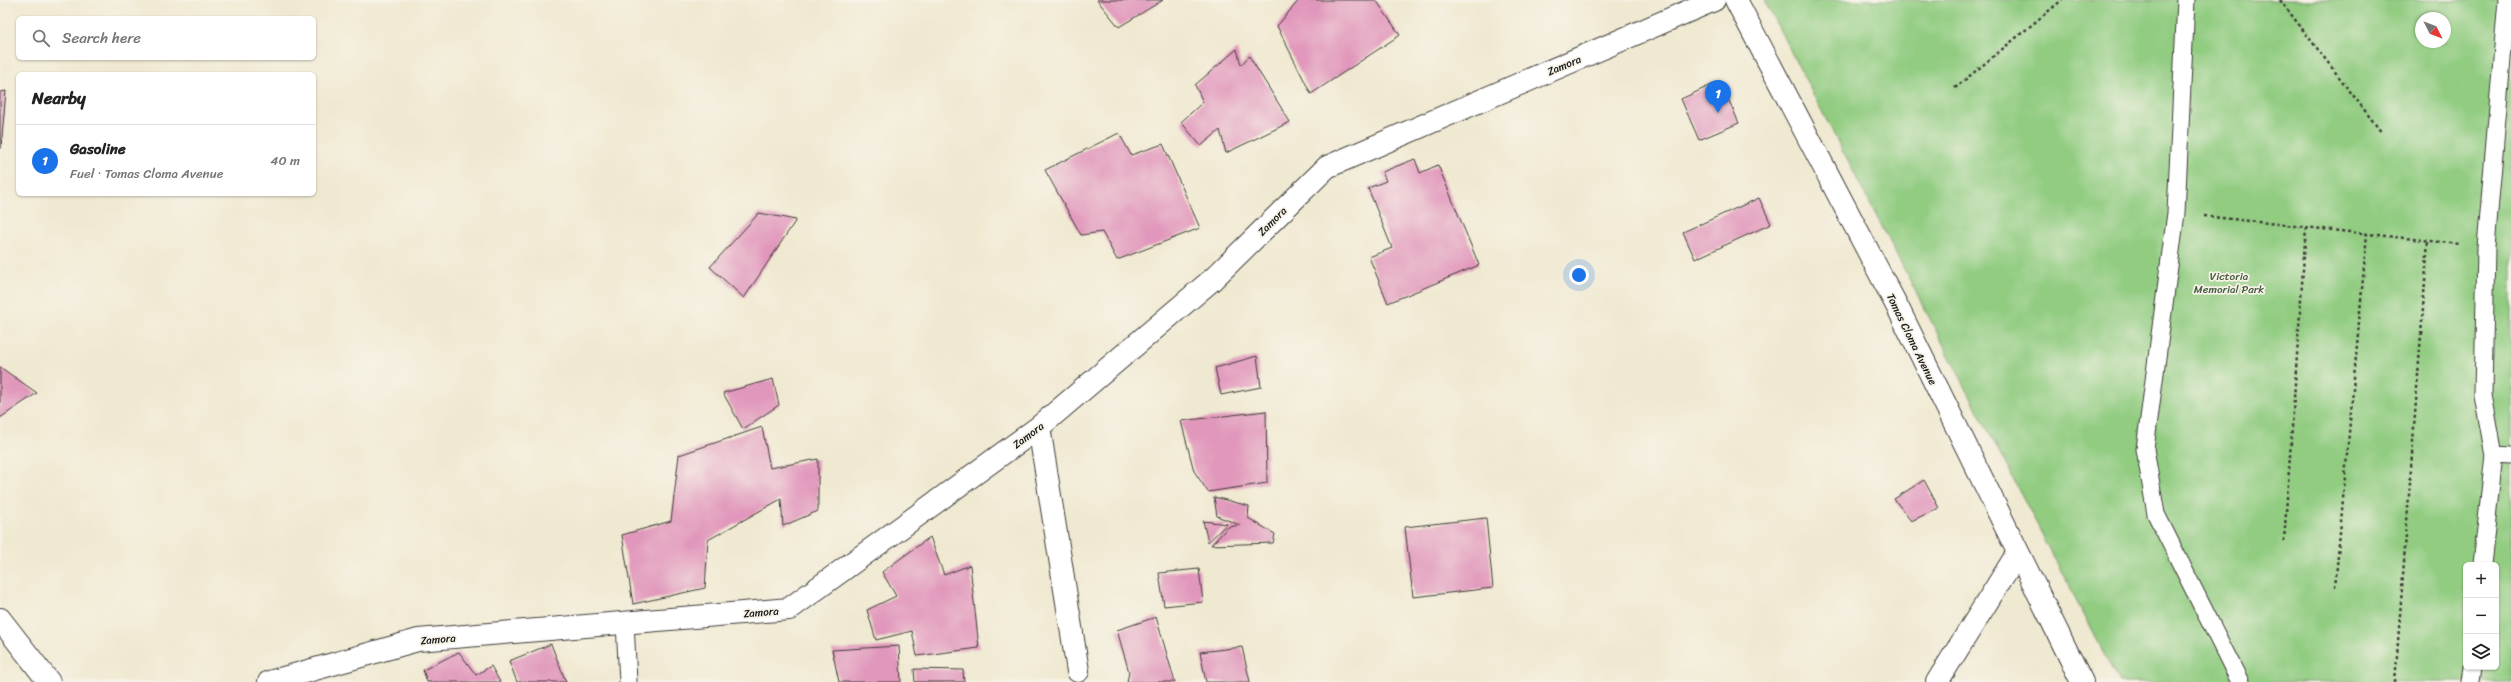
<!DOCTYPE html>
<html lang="en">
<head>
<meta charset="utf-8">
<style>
  :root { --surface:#fff; --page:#f6f6f6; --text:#222; --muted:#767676; --line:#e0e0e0; --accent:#1a73e8 }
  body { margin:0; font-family:Sriracha,sans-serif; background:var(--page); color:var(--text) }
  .controls { position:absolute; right:12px; bottom:12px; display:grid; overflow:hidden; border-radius:6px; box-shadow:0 1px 3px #0004 }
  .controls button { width:36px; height:36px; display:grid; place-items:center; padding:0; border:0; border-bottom:1px solid var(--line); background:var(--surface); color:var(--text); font:20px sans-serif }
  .compass { position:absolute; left:2415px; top:12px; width:36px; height:36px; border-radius:50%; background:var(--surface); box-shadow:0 1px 3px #0004; rotate:132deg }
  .you { position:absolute; left:1579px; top:275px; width:14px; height:14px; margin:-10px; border:3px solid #fff; border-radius:50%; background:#1a73e8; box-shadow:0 0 0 6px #1a73e833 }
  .badge { display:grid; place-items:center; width:26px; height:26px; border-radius:50%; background:var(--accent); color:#fff; font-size:13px; font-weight:700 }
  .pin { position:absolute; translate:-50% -33px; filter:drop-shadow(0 1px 2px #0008) }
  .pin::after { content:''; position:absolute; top:21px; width:14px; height:12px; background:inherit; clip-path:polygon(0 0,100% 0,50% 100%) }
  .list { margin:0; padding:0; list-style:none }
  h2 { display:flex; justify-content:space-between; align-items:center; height:52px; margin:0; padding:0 16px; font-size:17px }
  h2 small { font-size:13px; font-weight:400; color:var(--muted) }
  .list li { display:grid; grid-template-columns:26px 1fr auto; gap:12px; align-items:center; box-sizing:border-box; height:72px; padding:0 16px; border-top:1px solid var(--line) }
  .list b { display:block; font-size:15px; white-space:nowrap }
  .list p { margin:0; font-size:13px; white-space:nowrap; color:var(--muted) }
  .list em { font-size:13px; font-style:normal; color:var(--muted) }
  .icon { flex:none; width:22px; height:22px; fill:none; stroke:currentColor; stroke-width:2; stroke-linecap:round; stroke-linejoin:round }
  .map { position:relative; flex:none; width:2511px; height:682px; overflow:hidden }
  .search { position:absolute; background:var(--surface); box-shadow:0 1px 3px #0004; left:16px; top:16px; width:300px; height:44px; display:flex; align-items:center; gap:10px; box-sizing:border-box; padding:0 14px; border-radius:6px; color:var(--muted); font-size:15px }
  .panel { position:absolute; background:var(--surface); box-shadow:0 1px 3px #0004; left:16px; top:72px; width:300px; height:124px; border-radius:6px }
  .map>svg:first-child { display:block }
  .green { fill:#91cc81; stroke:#56744e; fill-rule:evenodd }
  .building { fill:#e197bb }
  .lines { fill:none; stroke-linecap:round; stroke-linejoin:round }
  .lane-casing { stroke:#3c3b37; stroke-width:19 }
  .street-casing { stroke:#3c3b37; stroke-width:24 }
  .secondary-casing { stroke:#3c3b37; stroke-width:24 }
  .path { stroke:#3c3b37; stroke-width:2.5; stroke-dasharray:3 3; stroke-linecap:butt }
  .lane { stroke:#fff; stroke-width:17 }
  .street { stroke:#fff; stroke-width:22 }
  .secondary { stroke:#fff; stroke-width:22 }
  .labels { text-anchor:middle; stroke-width:3.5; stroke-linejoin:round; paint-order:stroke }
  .street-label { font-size:11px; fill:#1c1c1c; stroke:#f7f3e8 }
  .park-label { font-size:11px; fill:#455a3f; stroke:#f7f3e8 }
</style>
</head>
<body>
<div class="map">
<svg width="2511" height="682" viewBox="0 0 2511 682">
  <rect width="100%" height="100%" fill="#f7f3e8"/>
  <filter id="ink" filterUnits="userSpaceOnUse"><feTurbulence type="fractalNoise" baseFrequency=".025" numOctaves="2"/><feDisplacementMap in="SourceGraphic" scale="8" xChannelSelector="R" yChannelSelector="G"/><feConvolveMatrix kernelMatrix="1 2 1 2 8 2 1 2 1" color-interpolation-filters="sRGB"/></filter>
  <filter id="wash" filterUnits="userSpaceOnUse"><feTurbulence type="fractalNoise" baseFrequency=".012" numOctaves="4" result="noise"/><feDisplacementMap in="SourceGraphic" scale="16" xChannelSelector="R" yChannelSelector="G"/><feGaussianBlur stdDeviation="0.9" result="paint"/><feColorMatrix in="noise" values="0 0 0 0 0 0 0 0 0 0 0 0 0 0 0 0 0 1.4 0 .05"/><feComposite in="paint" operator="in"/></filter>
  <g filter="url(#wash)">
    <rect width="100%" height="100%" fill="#f0e9d1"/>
    <!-- green -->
    <path class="green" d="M1764,0H2511V682H2119ZM2421,18H2445V42H2421ZM2466,565H2496V667H2466Z"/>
    <g id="blocks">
      <!-- building -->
      <g class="building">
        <polygon points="1097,0 1163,0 1119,27"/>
        <polygon points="1299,0 1376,0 1400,35 1311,94 1277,26"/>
        <polygon points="1237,49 1241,65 1249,56 1290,122 1226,153 1220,130 1201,146 1181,122 1203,102 1195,85"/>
        <polygon points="1720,81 1739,123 1699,140 1681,99"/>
        <polygon points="6,91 1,148 0,148 0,92"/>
        <polygon points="1119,133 1131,155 1163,144 1200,228 1117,260 1102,232 1081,235 1045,170"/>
        <polygon points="1415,159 1420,173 1438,165 1479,265 1388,303 1369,257 1392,248 1368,188 1386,181 1382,172"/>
        <polygon points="1759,198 1771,224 1695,259 1683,232"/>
        <polygon points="759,213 796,220 744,298 710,267"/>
        <polygon points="1257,356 1261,387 1221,395 1215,368"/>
        <polygon points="0,367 37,393 0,418"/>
        <polygon points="773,379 779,405 743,429 723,393"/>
        <polygon points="1266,411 1267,483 1208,492 1194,471 1181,421"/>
        <polygon points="762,427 770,468 818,459 818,511 783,526 781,499 708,540 705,588 633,604 622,535 671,521 679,455"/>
        <polygon points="1924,480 1939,508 1911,521 1894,499"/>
        <polygon points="1214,497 1249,506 1248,518 1275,534 1273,543 1211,545 1228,527 1240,525 1217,516"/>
        <polygon points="1486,518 1493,588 1413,597 1405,527"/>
        <polygon points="1203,521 1227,524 1208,542"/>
        <polygon points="930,537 944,575 970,565 979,648 917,656 912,631 876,640 867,610 896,596 882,572"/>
        <polygon points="1199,569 1203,602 1164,606 1159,573"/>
        <polygon points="1156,617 1175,682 1127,682 1129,672 1117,630"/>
        <polygon points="551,644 566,682 517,682 509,661"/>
        <polygon points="899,646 901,682 839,682 832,650"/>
        <polygon points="1242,647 1250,682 1206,682 1200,652"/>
        <polygon points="459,652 476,675 491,666 500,682 427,682 423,670"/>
        <polygon points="914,669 963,670 964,682 915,682"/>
      </g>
    </g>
  </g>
  <g filter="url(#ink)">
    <use href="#blocks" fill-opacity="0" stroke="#3c3b37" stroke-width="1"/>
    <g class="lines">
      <defs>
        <g id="lane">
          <polyline points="2186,0 2176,213 2145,449 2156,514 2240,682"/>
          <polyline points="2494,455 2511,456"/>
          <polyline points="2482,565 2494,455 2483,395 2486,247 2507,0"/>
          <polyline points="625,623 628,682"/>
          <polyline points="2470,682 2472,667"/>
        </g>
        <g id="street">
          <polyline points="1039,427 1078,671"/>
          <polyline points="0,619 49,682"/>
          <polyline points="269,682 418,640 789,609 1039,427 1213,279 1327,167 1714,0"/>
          <polyline points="1937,682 2017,554"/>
        </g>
        <polyline id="secondary" points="1736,0 1898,308 2082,682"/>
      </defs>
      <!-- lane casing -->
      <use href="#lane" class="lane-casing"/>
      <!-- street casing -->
      <use href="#street" class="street-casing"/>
      <!-- secondary casing -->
      <use href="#secondary" class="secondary-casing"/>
      <!-- path -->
      <g class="path">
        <polyline points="2280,0 2382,133"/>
        <polyline points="1955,88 2062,0"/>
        <polyline points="2204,216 2459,244"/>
        <polyline points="2284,541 2306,227"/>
        <polyline points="2335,588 2367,234"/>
        <polyline points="2395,682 2428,241"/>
      </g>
      <!-- lane -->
      <use href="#lane" class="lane"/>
      <!-- street -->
      <use href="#street" class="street"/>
      <!-- secondary -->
      <use href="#secondary" class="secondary"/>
    </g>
  </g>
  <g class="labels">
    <!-- street labels -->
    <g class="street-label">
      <text transform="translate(1564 65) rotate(-23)" y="4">Zamora</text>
      <text transform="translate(1272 221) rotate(-45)" y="4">Zamora</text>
      <text transform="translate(1912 339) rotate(64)" y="4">Tomas Cloma Avenue</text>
      <text transform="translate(1028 435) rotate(-37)" y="4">Zamora</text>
      <text transform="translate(761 612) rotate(-5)" y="4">Zamora</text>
      <text transform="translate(438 639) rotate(-5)" y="4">Zamora</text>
    </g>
    <!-- park labels -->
    <g class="park-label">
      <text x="2229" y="280">Victoria<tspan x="2229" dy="13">Memorial Park</tspan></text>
    </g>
  </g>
</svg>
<div class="controls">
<button>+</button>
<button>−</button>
<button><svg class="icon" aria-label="layers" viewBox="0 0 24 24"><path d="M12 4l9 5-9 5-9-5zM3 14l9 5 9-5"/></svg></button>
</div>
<svg class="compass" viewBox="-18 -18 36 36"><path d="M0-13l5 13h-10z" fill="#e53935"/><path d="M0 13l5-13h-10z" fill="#767676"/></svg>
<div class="you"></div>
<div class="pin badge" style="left:1718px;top:113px">1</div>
<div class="search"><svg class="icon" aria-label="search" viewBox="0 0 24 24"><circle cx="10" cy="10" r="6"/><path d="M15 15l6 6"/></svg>Search here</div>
<section class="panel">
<h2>Nearby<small></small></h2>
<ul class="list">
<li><span class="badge">1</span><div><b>Gasoline</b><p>Fuel · Tomas Cloma Avenue</p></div><em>40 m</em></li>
</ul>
</section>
</div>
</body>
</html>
